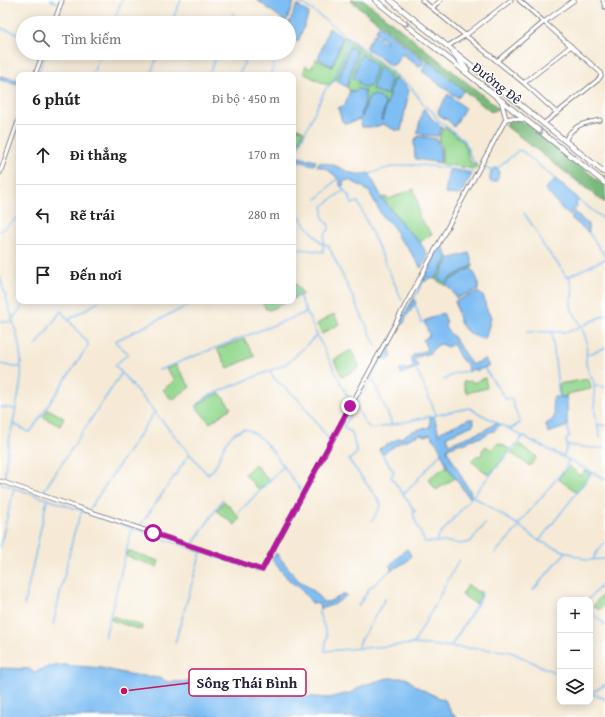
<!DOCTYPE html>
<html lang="vi">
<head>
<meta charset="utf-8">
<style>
  :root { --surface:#fff; --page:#f6f6f6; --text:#222; --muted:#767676; --line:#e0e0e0 }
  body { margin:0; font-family:"Gentium Book Plus",serif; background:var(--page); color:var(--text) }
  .controls { position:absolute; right:12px; bottom:12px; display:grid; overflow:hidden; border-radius:8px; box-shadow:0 2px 10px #0003 }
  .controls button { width:36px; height:36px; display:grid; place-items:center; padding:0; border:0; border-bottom:1px solid var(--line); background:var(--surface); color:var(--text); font:20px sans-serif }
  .stop { position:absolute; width:12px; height:12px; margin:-9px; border:3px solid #b5179e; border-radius:50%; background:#fff }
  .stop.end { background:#b5179e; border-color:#fff; box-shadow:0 1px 4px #0008 }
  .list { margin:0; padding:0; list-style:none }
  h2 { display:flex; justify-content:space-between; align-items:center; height:52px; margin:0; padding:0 16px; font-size:17px }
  h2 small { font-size:13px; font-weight:400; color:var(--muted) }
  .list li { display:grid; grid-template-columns:26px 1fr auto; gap:12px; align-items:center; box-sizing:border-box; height:60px; padding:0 16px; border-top:1px solid var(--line) }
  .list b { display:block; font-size:15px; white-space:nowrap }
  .list em { font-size:13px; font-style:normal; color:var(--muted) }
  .icon { flex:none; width:22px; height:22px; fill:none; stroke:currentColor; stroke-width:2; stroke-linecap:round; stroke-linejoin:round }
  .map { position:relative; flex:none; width:605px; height:717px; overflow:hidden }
  .search { position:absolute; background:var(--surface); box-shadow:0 2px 10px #0003; left:16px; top:16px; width:280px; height:44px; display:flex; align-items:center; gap:10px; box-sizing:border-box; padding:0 14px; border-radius:22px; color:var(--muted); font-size:15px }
  .panel { position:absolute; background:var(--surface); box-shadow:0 2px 10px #0003; left:16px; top:72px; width:280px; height:232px; border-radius:8px }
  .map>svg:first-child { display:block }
  .green { fill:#95d991; stroke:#5c7e66 }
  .forest { fill:#78b97b; stroke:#4d6e5b }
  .water { fill:#7fbef3; stroke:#507097 }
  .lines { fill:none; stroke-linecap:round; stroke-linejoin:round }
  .stream { stroke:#7fbef3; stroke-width:1.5 }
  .minor-casing { stroke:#6c6871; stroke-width:5 }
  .tertiary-casing { stroke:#6c6871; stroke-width:6 }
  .minor { stroke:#fff; stroke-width:3.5 }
  .tertiary { stroke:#fff; stroke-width:4.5 }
  .oneway { stroke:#9c9ca7 }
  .route { stroke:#b5179e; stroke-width:5 }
  .labels { text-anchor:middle; stroke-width:3; stroke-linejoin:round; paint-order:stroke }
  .street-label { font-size:14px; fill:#22223b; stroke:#fff }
  .leader { fill:none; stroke:#c2185b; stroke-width:1.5 }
  .callout-dot { fill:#c2185b; stroke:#fff; stroke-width:1.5 }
  .callout { fill:#fff; stroke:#c2185b; stroke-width:1.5 }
  .callout-label { font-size:15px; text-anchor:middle; font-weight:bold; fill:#22223b }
</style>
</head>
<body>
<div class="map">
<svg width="605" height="717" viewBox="0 0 605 717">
  <rect width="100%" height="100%" fill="#fff"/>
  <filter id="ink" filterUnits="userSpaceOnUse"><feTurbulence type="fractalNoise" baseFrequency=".025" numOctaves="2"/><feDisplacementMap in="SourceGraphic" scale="8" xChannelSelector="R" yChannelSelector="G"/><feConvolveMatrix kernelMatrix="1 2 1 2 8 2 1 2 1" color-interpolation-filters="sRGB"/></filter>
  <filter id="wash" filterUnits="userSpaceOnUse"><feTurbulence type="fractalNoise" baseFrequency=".012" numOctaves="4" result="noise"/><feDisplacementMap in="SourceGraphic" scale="16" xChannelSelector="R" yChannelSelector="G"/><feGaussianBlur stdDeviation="0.9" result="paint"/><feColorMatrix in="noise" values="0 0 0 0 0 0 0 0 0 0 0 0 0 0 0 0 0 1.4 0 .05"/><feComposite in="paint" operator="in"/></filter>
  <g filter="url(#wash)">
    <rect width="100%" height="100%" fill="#f6ead6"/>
    <!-- green -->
    <g class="green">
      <polygon points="344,36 348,39 335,78 331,83 327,85 303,73 306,66 311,69 316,59 332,67"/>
      <polygon points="350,41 398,79 393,80 382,121 385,103 367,100 362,117 361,117 356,91 350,91 347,87 357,53 357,51 350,47 339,79 338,82 336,80"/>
      <polygon points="293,126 304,131 299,142 293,139"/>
      <polygon points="445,127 464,142 470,162 477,166 476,169 442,164 442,145 439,143 440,135"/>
      <polygon points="414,189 418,204 419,217 432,234 420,242 404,227 396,215 382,198 385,197 389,199"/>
      <polygon points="448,257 449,259 438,279 445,283 449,279 473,265 473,267 449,281 445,286 435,279"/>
      <polygon points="293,281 303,294 293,299"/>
      <polygon points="262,301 288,301 270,310 266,309"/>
      <polygon points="334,314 339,324 322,334 317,324"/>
      <polygon points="244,339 255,356 228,368 217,349"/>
      <polygon points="351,350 360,367 342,377 334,360"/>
      <polygon points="176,365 190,387 172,400 163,390 175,380 166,369"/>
      <polygon points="485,378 487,388 466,393 463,382 472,381 473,383"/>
      <polygon points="588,379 590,383 591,389 567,394 566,397 560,397 559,384"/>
      <polygon points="220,393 231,408 210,423 196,407 209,397"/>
      <polygon points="48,409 64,418 60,426 43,417"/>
      <polygon points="499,443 511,450 489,475 471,461 476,456 482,455 482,450 486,446 492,450 494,446"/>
      <polygon points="519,444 537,457 530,466 511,453"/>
      <polygon points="255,464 269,481 259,490 245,474"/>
      <polygon points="447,466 455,478 436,490 428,479"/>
      <polygon points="569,466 579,475 582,475 585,471 591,473 577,492 558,479"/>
      <polygon points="224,501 240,518 235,525 217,511"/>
      <polygon points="128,551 159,561 157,567 126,556"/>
      <polygon points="468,585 478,592 479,591 481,596 476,604 462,595"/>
      <polygon points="601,596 605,600 605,604 599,610 593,606"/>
      <polygon points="112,616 142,626 141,630 111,620"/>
    </g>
    <!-- forest -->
    <g class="forest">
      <polygon points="350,0 364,0 496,106 498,109 491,112"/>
      <polygon points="513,120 521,121 528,124 605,186 605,203 506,126 507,123"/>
    </g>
    <!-- water -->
    <g class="water">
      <polygon points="257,0 289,0 294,3 286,22"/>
      <polygon points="297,5 309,13 298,42 289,38 289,23"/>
      <polygon points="379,25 422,59 424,62 422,65 418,66 402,54 395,64 390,66 374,53 367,49 366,47 374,34 385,43 386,41 375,32"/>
      <polygon points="329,28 342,37 342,39 333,64 331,66 318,58"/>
      <polygon points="350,47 357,51 357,53 347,87 338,82"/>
      <polygon points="362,54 376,66 371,85 367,88 358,84 359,81 353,79 359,58"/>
      <polygon points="428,61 464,90 458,98 422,71"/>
      <path d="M378,68H380C393,79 391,78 387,95H386L372,90Z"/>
      <polygon points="0,76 19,80 19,84 0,80"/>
      <path d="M396,79L404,84L409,90L401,131L395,130L383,124L375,127H362L360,119L346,124L342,121L338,108L345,105L349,93L350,91L355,92L357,88L365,91V100L361,117H362L369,96C373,94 375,95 379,97C389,101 383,111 381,120L382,121L393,80Z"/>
      <polygon points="448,94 465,108 454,127 449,121 439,115 438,111"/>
      <polygon points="423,109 425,109 432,119 441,126 442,128 438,136 424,135 417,133"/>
      <polygon points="418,136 437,139 438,144 440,146 441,163 416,159 415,157 414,141"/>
      <polygon points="293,156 294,156 316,161 314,165 293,160"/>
      <path d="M319,162C325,163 332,164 338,167C351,173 355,176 369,173L382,198L389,207L396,215L404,227L420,242L428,256L421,268L408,248L399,239L394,228L382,216L370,193L363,187L349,180L344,181L343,186H340V180L327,169L317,166Z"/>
      <path d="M495,168H498L499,173L497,181L493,182L490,181C490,176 490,170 495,168Z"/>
      <polygon points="450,170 472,174 460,195 445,194 448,173"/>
      <polygon points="555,179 579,199 579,201 576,202 577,206 570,215 563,210 545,189"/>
      <polygon points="575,211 577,215 588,224 589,233 571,218"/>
      <polygon points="442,245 448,257 435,279 429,278 425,282 423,280 432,262"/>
      <polygon points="469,253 473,265 449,279 445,283 438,279 449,259"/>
      <path d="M471,268C477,278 479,279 478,290L456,298L453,292L446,284L449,281Z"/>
      <path d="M478,292L484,297L486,308L491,317L486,337L483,339C460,332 459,322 455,301Z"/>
      <polygon points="414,298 416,303 406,317 404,323 397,330 395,329"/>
      <polygon points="443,313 447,322 445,324 446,329 452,335 472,365 485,359 489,366 476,371 474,369 468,372 467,364 461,359 453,344 447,347 440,344 434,348 430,353 414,358 418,367 401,374 400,370 404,368 408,370 414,366 410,358 413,355 427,350 423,340 429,336 429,334 424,321"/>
      <path d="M394,332L396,333L391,345L390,350L392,357C389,359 384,359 382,357Z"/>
      <path d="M554,397H566L567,399V421L568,426L548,433L546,424C563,416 548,407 554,397Z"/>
      <path d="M434,416L439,434L444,430L469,419H473L474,423L473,425L447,436L449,444L483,431L496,423L500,425L494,431L490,432L482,437L469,440L468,442L463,444L461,443L448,448L447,450L466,485L471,492L470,497L467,495L447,466L439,447L430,434L425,436L421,434L401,442L382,454L379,449C385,446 398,438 403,437C410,430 421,429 430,427V417Z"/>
      <polygon points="406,549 408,550 411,556 406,562 392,570 391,570 390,565"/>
      <polygon points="276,553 298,580 314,591 323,602 328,602 345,594 347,595 335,604 320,609 319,604 312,603 300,588 290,581 272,560"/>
      <polygon points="64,665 101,668 128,674 159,678 168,682 222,681 229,687 248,689 252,695 289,695 328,698 350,693 364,685 388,678 406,678 419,688 435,696 445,700 452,714 458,717 0,717 0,668 29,669 34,672 52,666"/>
    </g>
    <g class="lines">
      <!-- stream -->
      <g class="stream">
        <polyline points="51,0 56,2"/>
        <polyline points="296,0 312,10 349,38 411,87 424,105 433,112 437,119 465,141 472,160 477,164"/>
        <polyline points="56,23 64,0"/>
        <polyline points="113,23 122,0"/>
        <polyline points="171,23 181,0"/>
        <polyline points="229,23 234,12"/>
        <polyline points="0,28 23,35"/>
        <polyline points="38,75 46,53"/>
        <polyline points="92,75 101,53"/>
        <polyline points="150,75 159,53"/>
        <polyline points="209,75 217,53"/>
        <polyline points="239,75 248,53"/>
        <polyline points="270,75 279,53"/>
        <polyline points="294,156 325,90 335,80 349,38"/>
        <polyline points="484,167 491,171"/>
        <polyline points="498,168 519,150 522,151 555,179"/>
        <path d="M370,174C406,158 435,167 472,172"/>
        <polyline points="341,186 344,190"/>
        <polyline points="317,199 337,179"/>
        <polyline points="579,200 605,220"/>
        <polyline points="293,209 322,244 328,245 376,346"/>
        <polyline points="524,213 538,234 543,245 561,268 566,277 569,276"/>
        <polyline points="0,231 19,217"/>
        <polyline points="589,233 605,256"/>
        <polyline points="293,253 295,253 300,249 323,252 324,236 329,229 329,226 323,217 323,206 344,190 350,198 352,204 358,202 402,300"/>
        <path d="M0,277C9,310 24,345 21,379C17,413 5,446 5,479"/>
        <polyline points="293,289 298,293 317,335 346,393 350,399"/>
        <polyline points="414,298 424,281"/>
        <path d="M197,301L117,340L115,341L116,343L128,353L127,355L115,365L207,474C224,466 217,437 244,429C266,433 286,473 301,490"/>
        <polyline points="415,304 421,322 424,322"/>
        <polyline points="13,318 27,301"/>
        <polyline points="68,320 100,301"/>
        <polyline points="0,321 13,322"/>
        <polyline points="526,332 567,332 576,329 605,315"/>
        <polyline points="552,332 559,397"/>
        <polyline points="588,354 605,348"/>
        <polyline points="0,364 15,367 21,367"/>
        <polyline points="416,368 436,414"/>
        <polyline points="484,368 506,399 511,398 520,423 510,429"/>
        <polyline points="159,370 307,312"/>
        <polyline points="270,372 275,379 299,400 329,439"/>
        <polyline points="372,378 392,424"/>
        <polyline points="444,380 455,373 467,371"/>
        <polyline points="595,386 605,387"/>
        <polyline points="197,405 208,396 284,365 291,360 317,335"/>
        <polyline points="356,406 366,425 372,429 469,408 605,479"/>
        <polyline points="0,407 16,409"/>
        <polyline points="14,424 29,432 31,431 88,346 88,343 61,311 36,346"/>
        <polyline points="598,425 605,425"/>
        <polyline points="600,438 595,412 594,382 589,373 586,364 587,342 582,328 572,310 571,305 573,290 569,276 605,259"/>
        <polyline points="567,445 591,448 605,448"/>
        <polyline points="382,454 394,472 391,477 415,511 413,514 419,530 425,542 448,542 460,544 470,542 485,524"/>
        <polyline points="563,457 567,448 566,439 569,437 568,427"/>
        <polyline points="0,483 258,571"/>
        <polyline points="43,492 121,374"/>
        <polyline points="403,494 408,490 441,453"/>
        <polyline points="471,495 518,525 539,541 546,544 587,560 605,559"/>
        <polyline points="90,508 154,413"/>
        <polyline points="239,512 283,467"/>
        <polyline points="372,521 381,505 380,502 349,460 357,453 352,433 350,431 344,428 344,426 383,358"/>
        <polyline points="518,525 564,470 569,460"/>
        <polyline points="140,526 189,455"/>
        <polyline points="539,541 592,473"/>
        <polyline points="436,542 438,537 523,436"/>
        <polyline points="193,544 223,499"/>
        <polyline points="0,547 14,488"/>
        <polyline points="495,553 520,526"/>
        <polyline points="593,560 595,555 605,542"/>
        <polyline points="533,590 566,552"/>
        <polyline points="588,600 605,581"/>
        <polyline points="24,606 47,500"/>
        <polyline points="358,606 370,588 391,570"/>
        <polyline points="320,609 319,613 327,635 325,651 414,644 507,651 515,654 560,675"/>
        <polyline points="590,611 605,625"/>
        <polyline points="53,625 74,533 82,511"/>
        <polyline points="105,637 132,528"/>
        <polyline points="175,643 201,552"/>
        <polyline points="414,643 459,560"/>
        <polyline points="451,646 482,596 481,591"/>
        <polyline points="359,648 360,642 385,599"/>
        <polyline points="590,693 605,699"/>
        <polyline points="591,693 605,685"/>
      </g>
    </g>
  </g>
  <g filter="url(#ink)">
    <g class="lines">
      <defs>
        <g id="minor">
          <polyline points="422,0 524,83 557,113"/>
          <polyline points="519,0 544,22 574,0"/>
          <polyline points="603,0 605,7"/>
          <polyline points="432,8 441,0"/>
          <polyline points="54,23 62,0"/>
          <polyline points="448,46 466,35 511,0"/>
          <polyline points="497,61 544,22 600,72 601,76 598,80 543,124"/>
          <polyline points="35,75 43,53"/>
          <polyline points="524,83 571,46"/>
          <polyline points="506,119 512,118 524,120"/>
          <path d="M565,141C572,125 584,123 600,120"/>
          <polyline points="0,173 19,119"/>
          <polyline points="0,481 262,570 506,119 501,100"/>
        </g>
        <g id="tertiary">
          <polyline points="375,0 605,183"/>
          <polyline points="390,0 605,173"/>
          <polyline points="453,52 467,70"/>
        </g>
      </defs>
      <!-- minor casing -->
      <use href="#minor" class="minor-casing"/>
      <!-- tertiary casing -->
      <use href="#tertiary" class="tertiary-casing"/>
      <!-- minor -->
      <use href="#minor" class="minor"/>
      <!-- tertiary -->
      <use href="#tertiary" class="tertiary"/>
    </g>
    <!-- one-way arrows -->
    <defs><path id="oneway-chevron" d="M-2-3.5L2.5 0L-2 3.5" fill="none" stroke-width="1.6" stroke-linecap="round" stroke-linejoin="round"/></defs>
    <g class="oneway">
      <use href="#oneway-chevron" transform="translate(406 24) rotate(39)"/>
      <use href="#oneway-chevron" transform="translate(540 132) rotate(39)"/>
    </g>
  </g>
  <g class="lines" filter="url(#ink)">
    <!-- route -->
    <polyline class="route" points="153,533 262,570 350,406"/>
  </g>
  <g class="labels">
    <!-- street labels -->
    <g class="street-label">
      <text transform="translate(497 83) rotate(38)" y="5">Đường Đê</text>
    </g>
  </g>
  <!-- callouts -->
  <path class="leader" d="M124 691L189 683"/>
  <circle class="callout-dot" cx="124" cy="691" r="4"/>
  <rect class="callout" x="189" y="669" width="117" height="27" rx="4"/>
  <g class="callout-label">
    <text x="247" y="688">Sông Thái Bình</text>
  </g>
</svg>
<div class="controls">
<button>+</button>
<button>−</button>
<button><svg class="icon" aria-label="layers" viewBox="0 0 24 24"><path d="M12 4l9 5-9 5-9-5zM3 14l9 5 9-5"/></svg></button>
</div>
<div class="stop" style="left:153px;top:533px"></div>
<div class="stop end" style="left:350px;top:406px"></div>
<div class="search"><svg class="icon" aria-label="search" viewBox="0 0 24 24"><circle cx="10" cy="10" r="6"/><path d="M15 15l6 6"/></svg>Tìm kiếm</div>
<section class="panel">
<h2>6 phút<small>Đi bộ · 450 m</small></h2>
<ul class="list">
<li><svg class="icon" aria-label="ahead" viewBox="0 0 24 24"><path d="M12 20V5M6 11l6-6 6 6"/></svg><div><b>Đi thẳng</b></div><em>170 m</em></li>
<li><svg class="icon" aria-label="left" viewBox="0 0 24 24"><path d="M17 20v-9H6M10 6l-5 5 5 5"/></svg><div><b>Rẽ trái</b></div><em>280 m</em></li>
<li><svg class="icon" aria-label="arrive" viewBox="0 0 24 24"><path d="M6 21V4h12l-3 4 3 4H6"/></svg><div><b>Đến nơi</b></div></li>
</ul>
</section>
</div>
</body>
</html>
